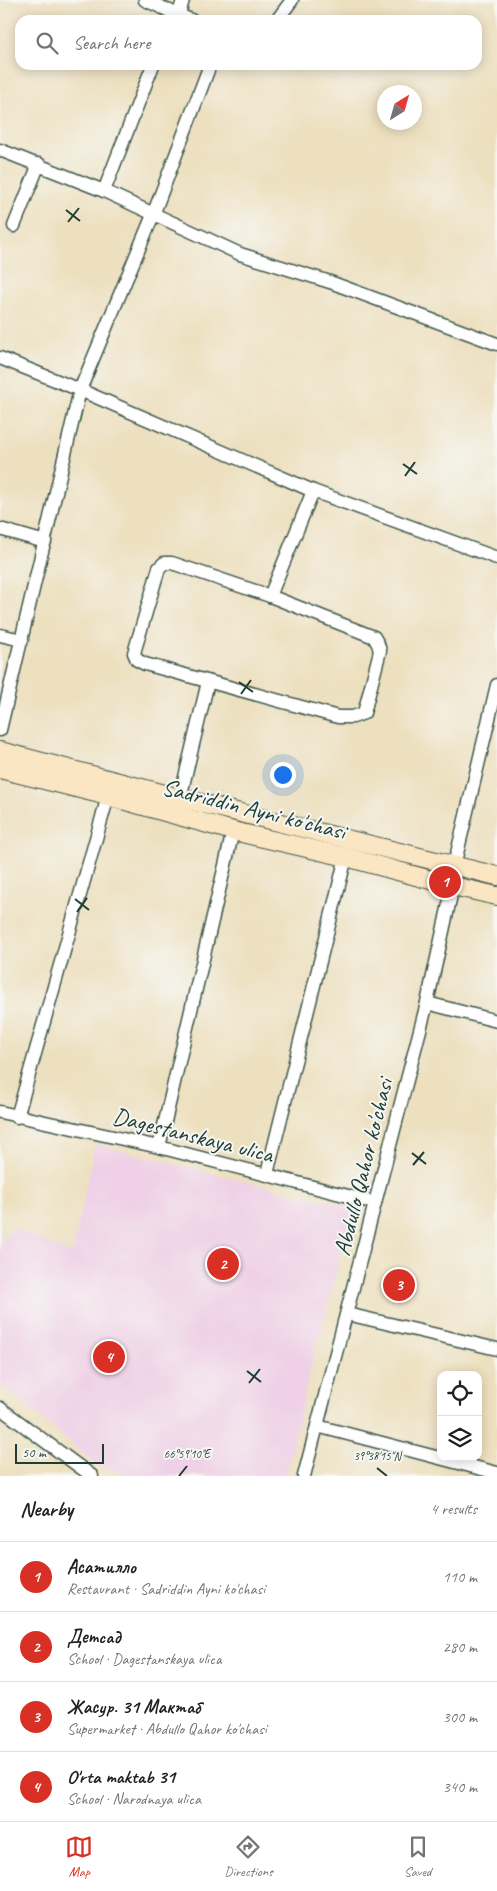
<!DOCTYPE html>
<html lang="en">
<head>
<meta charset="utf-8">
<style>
  :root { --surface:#fff; --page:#f2f2f2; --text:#202124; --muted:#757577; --line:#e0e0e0; --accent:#d93025 }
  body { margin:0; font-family:Caveat,sans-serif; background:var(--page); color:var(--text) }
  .controls { position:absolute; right:15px; bottom:15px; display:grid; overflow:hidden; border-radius:10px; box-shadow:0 2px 12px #0003 }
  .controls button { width:45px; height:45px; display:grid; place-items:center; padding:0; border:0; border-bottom:1px solid var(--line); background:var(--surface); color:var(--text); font:25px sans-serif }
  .compass { position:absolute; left:377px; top:85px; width:45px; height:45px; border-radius:50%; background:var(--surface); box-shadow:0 2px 12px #0003; rotate:37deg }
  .scale { position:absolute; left:15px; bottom:12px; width:89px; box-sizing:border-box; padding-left:5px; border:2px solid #1f3d34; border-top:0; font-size:14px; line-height:18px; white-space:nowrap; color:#1f3d34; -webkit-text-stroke:4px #f6f6f2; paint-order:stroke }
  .you { position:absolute; left:282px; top:774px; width:18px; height:18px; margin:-12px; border:4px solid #fff; border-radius:50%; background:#1a73e8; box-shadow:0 0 0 8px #1a73e833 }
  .badge { display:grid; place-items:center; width:32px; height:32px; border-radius:50%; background:var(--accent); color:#fff; font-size:16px; font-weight:700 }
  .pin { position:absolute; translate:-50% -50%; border:2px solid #fff; box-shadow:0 1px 5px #0006 }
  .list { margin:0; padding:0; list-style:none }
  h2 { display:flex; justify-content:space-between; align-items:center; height:65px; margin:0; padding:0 20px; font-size:21px }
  h2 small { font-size:16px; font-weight:400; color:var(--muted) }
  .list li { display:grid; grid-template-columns:32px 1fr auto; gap:15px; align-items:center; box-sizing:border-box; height:70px; padding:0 20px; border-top:1px solid var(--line) }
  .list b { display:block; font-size:19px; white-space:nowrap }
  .list p { margin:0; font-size:16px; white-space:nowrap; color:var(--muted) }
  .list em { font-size:16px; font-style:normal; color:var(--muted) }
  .icon { flex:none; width:28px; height:28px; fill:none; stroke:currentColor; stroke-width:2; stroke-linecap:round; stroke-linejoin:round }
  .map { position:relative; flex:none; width:497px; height:1476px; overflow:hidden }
  .search { position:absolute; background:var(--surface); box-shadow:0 2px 12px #0003; left:15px; right:15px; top:15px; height:55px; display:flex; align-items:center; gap:12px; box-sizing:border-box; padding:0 18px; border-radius:15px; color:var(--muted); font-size:19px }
  .sheet { height:345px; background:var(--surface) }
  nav { display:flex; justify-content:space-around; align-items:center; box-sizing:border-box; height:70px; border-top:1px solid var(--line); background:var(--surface); font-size:14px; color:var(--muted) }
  nav a { display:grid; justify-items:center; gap:2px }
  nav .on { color:var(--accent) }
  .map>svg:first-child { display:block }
  .built { fill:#efd0e6 }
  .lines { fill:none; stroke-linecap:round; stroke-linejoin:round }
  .street-casing { stroke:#3e5549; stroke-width:15 }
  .secondary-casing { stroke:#3e5549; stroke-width:20 }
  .street { stroke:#fff; stroke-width:12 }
  .secondary { stroke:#fbe6c4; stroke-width:18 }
  .ticks { fill:none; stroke:#1f3d34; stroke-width:2 }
  .labels { text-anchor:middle; stroke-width:4; stroke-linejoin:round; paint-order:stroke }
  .street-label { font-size:24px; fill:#1f3d34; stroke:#f6f6f2 }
  .ticks-label { font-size:12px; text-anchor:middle; fill:#1f3d34; stroke:#f6f6f2; stroke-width:4; stroke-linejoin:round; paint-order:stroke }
</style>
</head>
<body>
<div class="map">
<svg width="497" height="1476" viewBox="0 0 497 1476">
  <rect width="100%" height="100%" fill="#f6f6f2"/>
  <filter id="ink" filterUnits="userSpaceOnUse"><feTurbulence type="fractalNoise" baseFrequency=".02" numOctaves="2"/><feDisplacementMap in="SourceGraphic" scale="10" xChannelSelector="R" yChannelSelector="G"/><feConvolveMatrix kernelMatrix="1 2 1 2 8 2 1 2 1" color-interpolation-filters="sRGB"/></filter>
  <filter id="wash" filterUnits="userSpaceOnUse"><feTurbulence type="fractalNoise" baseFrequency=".0096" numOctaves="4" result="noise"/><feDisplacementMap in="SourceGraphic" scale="20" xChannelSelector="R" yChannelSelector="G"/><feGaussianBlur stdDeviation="1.12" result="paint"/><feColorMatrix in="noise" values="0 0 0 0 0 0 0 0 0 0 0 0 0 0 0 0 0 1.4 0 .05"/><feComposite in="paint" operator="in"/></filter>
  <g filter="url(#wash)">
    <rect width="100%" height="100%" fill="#ede0bf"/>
    <!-- built -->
    <polygon class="built" points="95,1144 353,1208 308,1378 286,1476 135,1476 98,1466 0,1383 0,1241 14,1228 72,1254"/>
  </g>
  <g filter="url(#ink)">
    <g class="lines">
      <defs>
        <g id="street">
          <polyline points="145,0 174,13"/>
          <polyline points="179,14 183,0"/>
          <polyline points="171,20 174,13 191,20"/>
          <polyline points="277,20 292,0"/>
          <polyline points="0,150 104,191 240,254 330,282 497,344"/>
          <polyline points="104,191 153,65"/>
          <polyline points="14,226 39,164"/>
          <polyline points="0,358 80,390 313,491 497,558"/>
          <polyline points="0,529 45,542"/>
          <polygon points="164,563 172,563 270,596 374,637 378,644 380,651 364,713 353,717 338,717 145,664 137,660 134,653 159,568"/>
          <polyline points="270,596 313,491"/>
          <polyline points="0,635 22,640"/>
          <polyline points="0,730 80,390 153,215 210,65"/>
          <polyline points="180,798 208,682"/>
          <polyline points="427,1003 497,1021"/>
          <polyline points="0,1112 159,1147 375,1203"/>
          <polyline points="17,1117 108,796"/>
          <polyline points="159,1147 233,831"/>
          <polyline points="267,1174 346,857"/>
          <polyline points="347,1314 497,1349"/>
          <polyline points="0,1408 92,1476"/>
          <polyline points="317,1426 497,1473"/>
          <polyline points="304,1476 427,1003 453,886 454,866 497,685"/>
        </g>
        <g id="secondary">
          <polyline points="0,751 180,798 497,876"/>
          <polyline points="0,769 108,796 233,831 346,857 453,886 497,896"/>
        </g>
      </defs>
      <!-- street casing -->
      <use href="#street" class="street-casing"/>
      <!-- secondary casing -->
      <use href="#secondary" class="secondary-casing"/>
      <!-- street -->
      <use href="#street" class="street"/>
      <!-- secondary -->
      <use href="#secondary" class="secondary"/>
    </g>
  </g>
  <!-- ticks -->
  <path class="ticks" d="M66,210L80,221M68,222L79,208M403,464L417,474M405,476L415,462M239,682L253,692M241,694L251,680M75,899L89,910M77,912L87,898M412,1153L426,1164M413,1165L424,1152M247,1371L261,1382M249,1383L260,1369M377,1468L387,1476M179,1476L187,1466"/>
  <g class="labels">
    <!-- street labels -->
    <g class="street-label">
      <text transform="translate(254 809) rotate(14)" y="8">Sadriddin Ayni ko'chasi</text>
      <text transform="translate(193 1135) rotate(14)" y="8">Dagestanskaya ulica</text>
      <text transform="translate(363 1167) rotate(-76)" y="8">Abdullo Qahor ko'chasi</text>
    </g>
  </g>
  <g class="ticks-label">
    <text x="187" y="1458">66°59'10"E</text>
    <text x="377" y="1460">39°38'15"N</text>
  </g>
</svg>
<div class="controls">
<button><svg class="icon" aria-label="locate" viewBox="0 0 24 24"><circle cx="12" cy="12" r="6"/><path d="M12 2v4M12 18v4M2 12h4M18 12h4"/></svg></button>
<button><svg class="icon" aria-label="layers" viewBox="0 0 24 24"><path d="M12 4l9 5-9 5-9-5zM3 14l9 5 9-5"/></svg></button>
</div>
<svg class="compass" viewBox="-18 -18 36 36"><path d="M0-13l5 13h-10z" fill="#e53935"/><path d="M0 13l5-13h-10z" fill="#757577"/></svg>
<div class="scale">50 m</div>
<div class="you"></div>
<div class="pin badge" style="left:445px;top:882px">1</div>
<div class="pin badge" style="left:223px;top:1264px">2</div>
<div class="pin badge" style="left:399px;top:1285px">3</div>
<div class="pin badge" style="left:109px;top:1357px">4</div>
<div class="search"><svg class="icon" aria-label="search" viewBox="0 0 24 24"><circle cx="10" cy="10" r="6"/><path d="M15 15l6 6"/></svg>Search here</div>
</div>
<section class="sheet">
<h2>Nearby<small>4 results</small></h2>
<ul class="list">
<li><span class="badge">1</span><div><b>Асатилло</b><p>Restaurant · Sadriddin Ayni ko'chasi</p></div><em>110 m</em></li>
<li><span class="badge">2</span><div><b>Детсад</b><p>School · Dagestanskaya ulica</p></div><em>280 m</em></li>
<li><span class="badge">3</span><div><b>Жасур. 31 Мактаб</b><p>Supermarket · Abdullo Qahor ko'chasi</p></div><em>300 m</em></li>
<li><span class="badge">4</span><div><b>O'rta maktab 31</b><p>School · Narodnaya ulica</p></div><em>340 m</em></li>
</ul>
</section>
<nav>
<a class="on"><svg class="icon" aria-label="map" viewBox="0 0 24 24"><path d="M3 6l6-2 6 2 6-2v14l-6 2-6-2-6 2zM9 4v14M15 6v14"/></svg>Map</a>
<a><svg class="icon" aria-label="directions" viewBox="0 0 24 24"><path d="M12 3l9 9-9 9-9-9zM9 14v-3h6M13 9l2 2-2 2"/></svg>Directions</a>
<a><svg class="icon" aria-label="saved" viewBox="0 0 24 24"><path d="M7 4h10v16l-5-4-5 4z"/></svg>Saved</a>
</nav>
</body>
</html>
